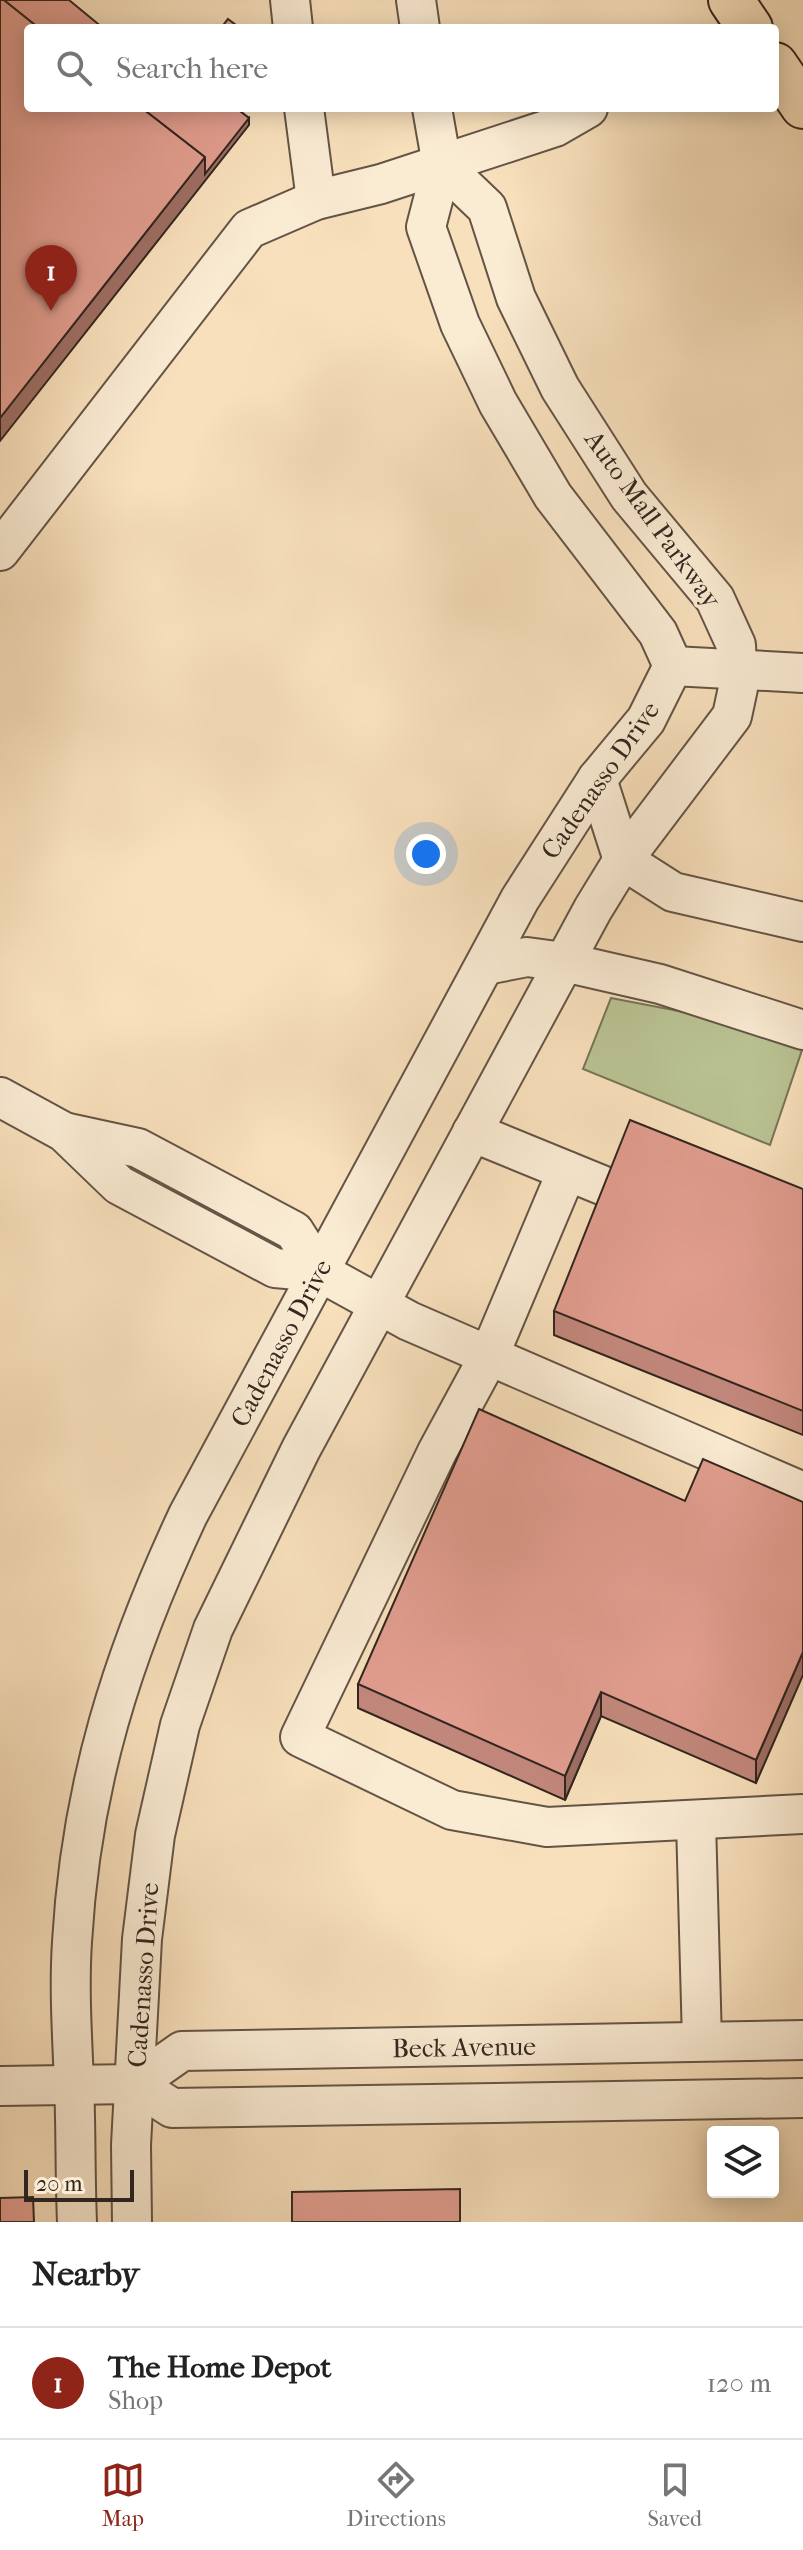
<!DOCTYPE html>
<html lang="en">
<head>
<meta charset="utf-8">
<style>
  :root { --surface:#fff; --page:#f6f6f6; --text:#222; --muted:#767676; --line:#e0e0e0; --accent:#8f2418 }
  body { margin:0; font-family:"IM FELL French Canon",serif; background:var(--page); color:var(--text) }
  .controls { position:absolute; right:24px; bottom:24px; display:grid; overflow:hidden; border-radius:8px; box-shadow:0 4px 20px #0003 }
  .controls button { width:72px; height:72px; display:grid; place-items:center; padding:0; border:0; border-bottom:2px solid var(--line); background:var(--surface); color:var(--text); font:40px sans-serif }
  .scale { position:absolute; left:24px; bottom:20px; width:110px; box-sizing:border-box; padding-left:8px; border:4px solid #32261f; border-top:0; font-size:22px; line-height:28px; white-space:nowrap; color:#32261f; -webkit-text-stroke:6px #faebd3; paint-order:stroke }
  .you { position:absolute; left:426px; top:854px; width:28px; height:28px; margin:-20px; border:6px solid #fff; border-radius:50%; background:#1a73e8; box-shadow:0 0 0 12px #1a73e833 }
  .badge { display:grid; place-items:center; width:52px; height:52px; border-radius:50%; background:var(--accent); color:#fff; font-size:26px; font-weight:700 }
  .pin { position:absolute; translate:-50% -66px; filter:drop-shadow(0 2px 4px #0008) }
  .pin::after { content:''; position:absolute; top:42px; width:28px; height:24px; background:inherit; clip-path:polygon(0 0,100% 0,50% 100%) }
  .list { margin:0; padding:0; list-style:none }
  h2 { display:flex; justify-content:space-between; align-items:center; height:104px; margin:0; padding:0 32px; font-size:34px }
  h2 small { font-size:26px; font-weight:400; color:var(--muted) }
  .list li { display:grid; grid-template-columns:52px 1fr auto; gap:24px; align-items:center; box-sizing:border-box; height:112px; padding:0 32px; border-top:2px solid var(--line) }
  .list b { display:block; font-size:30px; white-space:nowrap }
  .list p { margin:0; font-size:26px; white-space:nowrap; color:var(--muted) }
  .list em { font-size:26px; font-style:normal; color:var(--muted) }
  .icon { flex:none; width:44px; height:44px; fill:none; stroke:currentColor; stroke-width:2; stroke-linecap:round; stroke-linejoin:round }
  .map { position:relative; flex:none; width:803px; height:2222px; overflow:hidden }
  .search { position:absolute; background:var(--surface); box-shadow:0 4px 20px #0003; left:24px; right:24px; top:24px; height:88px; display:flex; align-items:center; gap:20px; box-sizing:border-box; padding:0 28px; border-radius:8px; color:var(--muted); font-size:30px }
  .sheet { height:216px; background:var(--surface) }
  nav { display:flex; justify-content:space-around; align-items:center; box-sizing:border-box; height:112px; border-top:2px solid var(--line); background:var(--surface); font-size:22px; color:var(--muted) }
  nav a { display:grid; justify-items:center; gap:4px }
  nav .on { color:var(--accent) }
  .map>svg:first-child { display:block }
  .green { fill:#bac393; stroke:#767459; stroke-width:2 }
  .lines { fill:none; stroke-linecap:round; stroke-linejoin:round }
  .minor-casing { stroke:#645446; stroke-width:42 }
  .highway-casing { stroke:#32261f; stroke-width:48 }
  .minor { stroke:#faebd3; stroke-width:38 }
  .highway { stroke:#f8e0bc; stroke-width:44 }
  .wall { fill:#c2877b; stroke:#32261f; stroke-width:2 }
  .shaded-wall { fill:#9e6e64; stroke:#32261f; stroke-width:2 }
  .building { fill:#e19d8f; stroke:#32261f; stroke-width:2 }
  .labels { text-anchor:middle; stroke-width:7; stroke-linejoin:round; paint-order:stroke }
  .street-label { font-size:26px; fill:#32261f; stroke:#faebd3 }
</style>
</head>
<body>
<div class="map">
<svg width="803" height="2222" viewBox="0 0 803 2222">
  <rect width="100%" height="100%" fill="#f8e0bc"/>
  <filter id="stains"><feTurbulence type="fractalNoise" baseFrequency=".0025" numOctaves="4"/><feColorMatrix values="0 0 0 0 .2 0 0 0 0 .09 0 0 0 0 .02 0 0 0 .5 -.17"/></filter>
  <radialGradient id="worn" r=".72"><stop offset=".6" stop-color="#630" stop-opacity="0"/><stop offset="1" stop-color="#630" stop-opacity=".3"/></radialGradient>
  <!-- green -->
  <polygon class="green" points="611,998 689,1013 803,1047 770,1145 583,1069"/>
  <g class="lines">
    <defs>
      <g id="minor">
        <polyline points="290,0 293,28"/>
        <polyline points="416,0 420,28"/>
        <polyline points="304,108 316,200"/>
        <polyline points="432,108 442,165 426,227 460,324 498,403 553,496 658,633 673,666"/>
        <polyline points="0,551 249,229 316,200 381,184 555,127 588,108"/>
        <polyline points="673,666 803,673"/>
        <polyline points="597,779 623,860 673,892 803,922"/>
        <polyline points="486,965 527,957 564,962 660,984 803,1030"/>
        <polyline points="0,1097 64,1132 119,1185 275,1268 320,1272 409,1321 803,1492"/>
        <polyline points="64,1132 138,1148 294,1231 320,1272"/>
        <polyline points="472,1132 631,1197"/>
        <polyline points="567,1171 489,1356 437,1452 300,1737 452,1810 547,1827 803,1814"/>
        <polyline points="696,1822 702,2041"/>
        <polyline points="135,2084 182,2051 803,2040"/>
        <polyline points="0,2086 135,2084 172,2108 803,2098"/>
        <path d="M77,2222C75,2175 76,2128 74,2082C72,2035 69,1988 72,1942C81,1785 122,1656 188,1515L520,899L597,779L646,720L673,666"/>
        <polyline points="132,2222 131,2145 142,1939 155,1835 180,1725 213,1629 301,1449 593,909 623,860 732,716 738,688 736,645 715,599 629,496 560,388 516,298 487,208 442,165"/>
      </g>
      <g id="highway">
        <polyline points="731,0 750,28"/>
        <polyline points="775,65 803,106"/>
      </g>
    </defs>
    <!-- minor casing -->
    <use href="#minor" class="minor-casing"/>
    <!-- highway casing -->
    <use href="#highway" class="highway-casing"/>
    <!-- minor -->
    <use href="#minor" class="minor"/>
    <!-- highway -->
    <use href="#highway" class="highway"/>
  </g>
  <!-- wall -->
  <g class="wall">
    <polygon points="803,1189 803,1435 554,1335 554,1311"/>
    <polygon points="685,1501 803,1502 756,1783 601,1716 565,1800 358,1708 358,1684"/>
  </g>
  <!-- shaded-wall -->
  <g class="shaded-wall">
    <polygon points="249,118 249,125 0,441 0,418 205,157"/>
    <polygon points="803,1652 803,1675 756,1783 756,1760"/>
    <polygon points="601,1692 601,1716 565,1800 565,1776"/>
  </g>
  <!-- building -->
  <g class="building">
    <polygon points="0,0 4,0 39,28 28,28 28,108 142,108 205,157 0,418"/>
    <polygon points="4,0 69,0 103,28 39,28"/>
    <polygon points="228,19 240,28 221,28"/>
    <polygon points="142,108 236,108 249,118 205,174 205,157"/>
    <polygon points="630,1120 803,1189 803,1411 554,1311"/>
    <polygon points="479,1409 685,1501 703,1459 803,1502 803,1652 756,1760 601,1692 565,1776 358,1684"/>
    <polygon points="460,2189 460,2222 292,2222 292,2192"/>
    <polygon points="33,2197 34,2222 0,2222 0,2198"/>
  </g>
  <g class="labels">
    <!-- street labels -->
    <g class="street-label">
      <text transform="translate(653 519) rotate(54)" y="9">Auto Mall Parkway</text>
      <text transform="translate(600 780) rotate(-55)" y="9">Cadenasso Drive</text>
      <text transform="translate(281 1343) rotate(-62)" y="9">Cadenasso Drive</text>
      <text transform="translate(143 1975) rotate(-86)" y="9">Cadenasso Drive</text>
      <text transform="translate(464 2047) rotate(-1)" y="9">Beck Avenue</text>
    </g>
  </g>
  <rect width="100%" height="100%" filter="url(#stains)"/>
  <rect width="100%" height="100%" fill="url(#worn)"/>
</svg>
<div class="controls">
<button><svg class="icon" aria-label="layers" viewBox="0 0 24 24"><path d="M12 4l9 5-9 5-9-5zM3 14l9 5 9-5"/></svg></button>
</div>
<div class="scale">20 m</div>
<div class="you"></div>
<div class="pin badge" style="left:51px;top:311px">1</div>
<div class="search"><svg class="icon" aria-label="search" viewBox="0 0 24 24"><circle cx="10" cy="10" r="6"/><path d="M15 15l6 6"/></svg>Search here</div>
</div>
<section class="sheet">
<h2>Nearby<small></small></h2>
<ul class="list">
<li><span class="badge">1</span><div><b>The Home Depot</b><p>Shop</p></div><em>120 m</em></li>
</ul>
</section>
<nav>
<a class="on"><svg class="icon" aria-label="map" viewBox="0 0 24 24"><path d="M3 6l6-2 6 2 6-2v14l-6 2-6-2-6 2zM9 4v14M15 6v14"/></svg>Map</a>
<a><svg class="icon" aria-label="directions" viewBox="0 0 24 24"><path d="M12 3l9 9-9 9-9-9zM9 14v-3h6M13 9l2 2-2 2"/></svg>Directions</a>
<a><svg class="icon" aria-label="saved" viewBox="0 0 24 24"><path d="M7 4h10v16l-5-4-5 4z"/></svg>Saved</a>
</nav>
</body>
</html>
